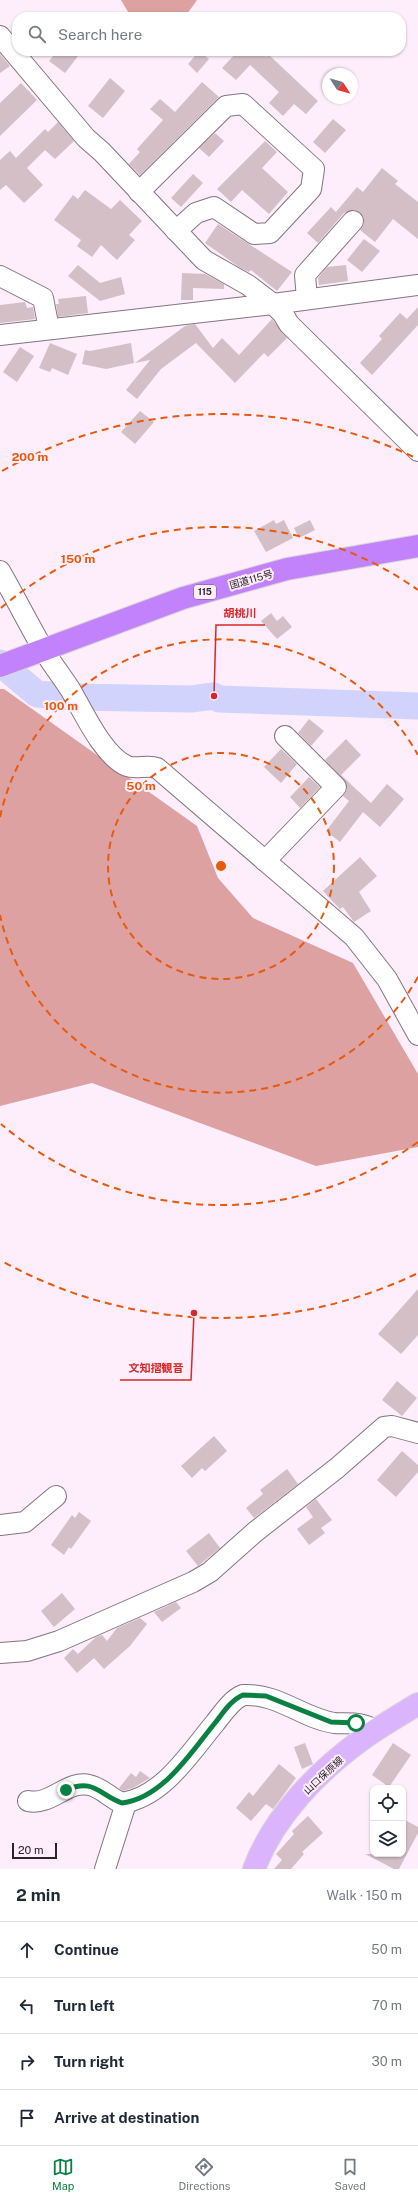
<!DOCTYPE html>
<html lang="en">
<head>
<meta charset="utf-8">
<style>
  :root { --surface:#fff; --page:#f6f6f7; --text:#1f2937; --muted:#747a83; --line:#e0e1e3; --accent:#0b8043 }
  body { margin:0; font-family:"Public Sans","Noto Sans JP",sans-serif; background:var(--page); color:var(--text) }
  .controls { position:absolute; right:12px; bottom:12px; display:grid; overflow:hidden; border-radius:8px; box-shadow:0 1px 3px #0004 }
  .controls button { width:36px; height:36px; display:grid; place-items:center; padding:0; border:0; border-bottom:1px solid var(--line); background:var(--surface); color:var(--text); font:20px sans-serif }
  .compass { position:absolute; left:322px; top:68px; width:36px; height:36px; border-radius:50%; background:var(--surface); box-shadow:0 1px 3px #0004; rotate:126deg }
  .scale { position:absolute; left:12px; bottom:10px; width:45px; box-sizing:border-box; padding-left:4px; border:2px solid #2b252a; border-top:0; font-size:11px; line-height:14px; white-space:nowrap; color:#2b252a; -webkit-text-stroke:3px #feedfb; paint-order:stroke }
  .stop { position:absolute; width:12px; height:12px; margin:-9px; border:3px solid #0b8043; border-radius:50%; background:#fff }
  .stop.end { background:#0b8043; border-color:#fff; box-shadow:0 1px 4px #0008 }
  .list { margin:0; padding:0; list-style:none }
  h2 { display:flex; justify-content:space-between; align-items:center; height:52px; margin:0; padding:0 16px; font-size:17px }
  h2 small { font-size:13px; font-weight:400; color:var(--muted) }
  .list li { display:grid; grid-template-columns:26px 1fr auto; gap:12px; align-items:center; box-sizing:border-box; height:56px; padding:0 16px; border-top:1px solid var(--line) }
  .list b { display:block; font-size:15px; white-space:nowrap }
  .list em { font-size:13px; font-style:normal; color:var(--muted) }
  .icon { flex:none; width:22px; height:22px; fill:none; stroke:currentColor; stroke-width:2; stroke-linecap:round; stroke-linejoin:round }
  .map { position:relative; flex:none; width:418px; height:1869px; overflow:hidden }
  .search { position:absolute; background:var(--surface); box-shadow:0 1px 3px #0004; left:12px; right:12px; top:12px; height:44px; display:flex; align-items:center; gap:10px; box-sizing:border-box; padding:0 14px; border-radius:16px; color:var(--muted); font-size:15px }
  .sheet { height:276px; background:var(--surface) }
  nav { display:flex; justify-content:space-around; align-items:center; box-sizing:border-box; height:56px; border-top:1px solid var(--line); background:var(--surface); font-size:11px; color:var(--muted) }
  nav a { display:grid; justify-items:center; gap:2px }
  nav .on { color:var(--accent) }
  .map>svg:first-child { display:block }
  .forest { fill:#dda1a2 }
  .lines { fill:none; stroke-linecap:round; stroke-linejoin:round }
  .river { stroke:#d1d3fd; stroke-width:27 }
  .building { fill:#d4bfc7 }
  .minor-casing { stroke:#827480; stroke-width:22 }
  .major-casing { stroke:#d9d8d9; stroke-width:24 }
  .highway-casing { stroke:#d9d8d9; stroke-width:24 }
  .minor { stroke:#fff; stroke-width:20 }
  .major { stroke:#dab4fd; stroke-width:22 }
  .highway { stroke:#c282fb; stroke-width:22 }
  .route { stroke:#0b8043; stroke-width:5 }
  .ring { fill:none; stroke:#e8590c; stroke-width:2; stroke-dasharray:7 5 }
  .labels { text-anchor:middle; stroke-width:4; stroke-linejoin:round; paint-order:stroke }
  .shield { fill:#feedfb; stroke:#6a6169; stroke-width:1 }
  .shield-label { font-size:9px; font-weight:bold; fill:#2b252a }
  .street-label { font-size:10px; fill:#2b252a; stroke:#feedfb }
  .centre { fill:#e8590c; stroke:#feedfb; stroke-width:2 }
  .ring-label { font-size:12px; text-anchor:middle; font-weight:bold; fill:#e8590c; stroke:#feedfb; stroke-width:4; stroke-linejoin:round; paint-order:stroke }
  .leader { fill:none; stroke:#d62828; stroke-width:1.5 }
  .callout-dot { fill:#d62828; stroke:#feedfb; stroke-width:1.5 }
  .callout-label { font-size:11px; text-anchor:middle; font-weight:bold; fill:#d62828; stroke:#feedfb; stroke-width:4; stroke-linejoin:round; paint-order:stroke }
</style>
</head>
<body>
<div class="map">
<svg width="418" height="1869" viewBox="0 0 418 1869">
  <rect width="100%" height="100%" fill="#feedfb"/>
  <!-- forest -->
  <g class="forest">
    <polygon points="121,0 197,0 185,17 131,17"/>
    <polygon points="0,689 4,689 197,826 218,878 253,918 353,963 418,1074 418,1147 316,1166 92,1083 0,1106"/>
  </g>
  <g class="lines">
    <!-- river -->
    <polyline class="river" points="0,663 37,694 73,697 191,699 214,696 219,699 418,706"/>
  </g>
  <!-- building -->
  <g class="building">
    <polygon points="57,51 82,51 65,73 49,61"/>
    <polygon points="199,51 209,59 197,73 188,64"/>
    <polygon points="238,51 259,51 266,57 268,54 318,101 306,114 294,104 283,116 269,103 279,92 250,65 236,80 222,68"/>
    <polygon points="0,54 10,66 0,73"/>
    <polygon points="110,78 125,91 103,118 88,106"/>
    <polygon points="202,82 219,97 140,175 129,164 140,152 137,149 163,120 150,109 160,99 175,112"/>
    <polygon points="21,83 37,100 0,136 0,103"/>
    <polygon points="333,119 346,130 325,153 313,142"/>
    <polygon points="58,122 74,141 55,159 45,150 27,168 43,185 24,203 6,185 0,190 0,160 10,151 16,158 45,129 48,132"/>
    <polygon points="215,133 224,141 209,157 199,148"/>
    <polygon points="265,141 277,152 262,168 288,192 269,214 242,190 231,202 217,189"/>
    <polygon points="382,168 398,181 395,184 418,202 418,239 393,219 375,242 360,230 364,224 364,218 361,213 355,210 344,213 318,243 307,233 331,207 336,212 357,187 363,192"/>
    <polygon points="193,174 203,183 181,207 171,198"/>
    <polygon points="85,190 111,209 120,200 142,221 129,235 135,240 117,260 101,245 92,257 77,246 81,240 54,220 73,195 78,199"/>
    <polygon points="218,224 292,272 277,291 251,270 249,272 239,267 205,243"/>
    <polygon points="364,239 380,251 362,272 347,260"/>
    <polygon points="78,265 100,283 121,277 125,294 100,301 68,276"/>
    <polygon points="346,265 348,281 319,285 318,278 327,267"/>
    <polygon points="182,273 205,274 224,284 224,289 193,288 193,300 181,300"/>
    <polygon points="86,296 88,313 58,317 56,304 59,304 58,299"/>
    <polygon points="25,302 27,308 33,307 35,319 0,323 0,305"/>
    <polygon points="418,307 418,325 372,375 360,363 382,339 379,336 400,313 407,319"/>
    <polygon points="272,319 287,338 268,357 264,353 235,383 196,343 161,369 137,399 126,390 150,360 135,363 185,326 195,324 213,348 222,338 239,355"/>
    <polygon points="50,343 77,354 68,375 52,368 50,372 39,368"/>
    <polygon points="131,343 134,363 106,369 82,364 85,350 90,351"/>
    <polygon points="20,347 34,356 17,382 3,372"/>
    <polygon points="140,411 154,422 135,444 121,432"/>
    <polygon points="274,520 276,524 284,520 293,538 266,552 254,531"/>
    <polygon points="310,520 315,530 299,538 294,528"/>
    <polygon points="271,613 277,621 283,616 292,627 277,639 261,621"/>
    <polygon points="309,719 324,731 311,746 298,733"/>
    <polygon points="346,739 361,755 341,775 371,803 387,784 404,799 380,827 363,812 340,842 326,831 349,801 343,796 347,790 347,784 325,760"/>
    <polygon points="281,749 297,764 281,783 264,767"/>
    <polygon points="309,777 320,787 300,808 290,797"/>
    <polygon points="360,857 377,876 359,892 371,911 354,922 343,907 340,909 323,891"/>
    <polygon points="418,1289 418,1335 401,1354 378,1334"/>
    <polygon points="397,1381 417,1398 402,1416 382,1400"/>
    <polygon points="214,1436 227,1451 205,1471 202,1468 192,1478 181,1466"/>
    <polygon points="402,1451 418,1465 418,1472 396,1497 377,1480"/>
    <polygon points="287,1469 298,1484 254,1518 246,1508 263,1494 260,1490"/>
    <polygon points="316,1499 332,1520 321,1528 325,1533 309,1545 297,1529 313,1517 306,1507"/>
    <polygon points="79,1512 91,1521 71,1549 69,1547 64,1555 51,1545 72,1515 75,1518"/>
    <polygon points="209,1533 220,1548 198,1566 186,1551"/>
    <polygon points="62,1593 75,1609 54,1627 41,1611"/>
    <polygon points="176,1602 181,1608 162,1622 154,1612"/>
    <polygon points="140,1618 147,1624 130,1646 104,1669 94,1658 77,1673 64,1658 73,1649 78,1654 96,1637 102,1635 107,1641 117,1628"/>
    <polygon points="305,1743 313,1764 302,1769 294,1747"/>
    <polygon points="393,1743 411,1755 389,1787 372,1775"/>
    <polygon points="279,1764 296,1778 273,1809 266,1804 251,1821 236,1808 249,1792 253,1796"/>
    <polygon points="140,1771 150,1778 133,1788 123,1791 119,1788 131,1773 136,1777"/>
    <polygon points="308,1816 323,1833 302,1852 304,1854 291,1869 274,1869 282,1860 276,1854 294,1834 292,1831"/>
    <polygon points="403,1819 418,1827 418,1833 399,1869 394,1869 365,1854 403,1854"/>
  </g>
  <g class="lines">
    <defs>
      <g id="minor">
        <polyline points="0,36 86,138 102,152 204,260 248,285 273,304 283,314 289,324 418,451"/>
        <polyline points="139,192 226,106 243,104 314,169 311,189 270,233 254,234 214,207 196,213 176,231"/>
        <polyline points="0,276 43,298 49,329"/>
        <polyline points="307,299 305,275 353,221"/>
        <polyline points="0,335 273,304 418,285"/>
        <path d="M0,571C15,597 28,623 43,649C51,663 61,675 70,689C83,711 103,756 127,766C137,770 147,764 157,768L354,937L387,979L418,1035"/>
        <polyline points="265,861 336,787 285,736"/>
        <polyline points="0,1525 25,1522 56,1496"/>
        <polyline points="0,1653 27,1651 59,1641 193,1582 210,1572 255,1532 337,1468 384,1427 392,1426 418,1433"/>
        <path d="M28,1801C51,1806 67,1780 89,1785C101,1787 111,1799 122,1803C163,1797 190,1753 215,1723C223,1713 231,1700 243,1695C278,1693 302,1718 334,1723C347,1724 364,1721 375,1731"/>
        <polyline points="105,1869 126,1803"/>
      </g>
      <path id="major" d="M254,1869C274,1816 318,1771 364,1738C381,1726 400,1715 418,1704"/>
      <polyline id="highway" points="0,666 183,598 287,569 418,546"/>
    </defs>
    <!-- minor casing -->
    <use href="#minor" class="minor-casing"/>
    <!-- major casing -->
    <use href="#major" class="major-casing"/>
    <!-- highway casing -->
    <use href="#highway" class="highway-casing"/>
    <!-- minor -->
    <use href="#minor" class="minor"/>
    <!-- major -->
    <use href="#major" class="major"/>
    <!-- highway -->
    <use href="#highway" class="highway"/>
  </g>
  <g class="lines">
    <!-- route -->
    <path class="route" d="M66,1790C94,1778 98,1794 122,1803C163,1798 191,1752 215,1723C223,1713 231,1700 243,1695L266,1696L331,1722L356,1723"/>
  </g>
  <!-- distance rings -->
  <g class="ring">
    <circle cx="221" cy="866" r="113"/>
    <path d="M418 977A226 226 0 0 1 0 915M0 817A226 226 0 0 1 418 755"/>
    <path d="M418 1142A339 339 0 0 1 1 1124M1 608A339 339 0 0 1 418 590"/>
    <path d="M416 1274A452 452 0 0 1 2 1261M2 471A452 452 0 0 1 416 458"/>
  </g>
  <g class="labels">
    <!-- shield labels -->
    <rect class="shield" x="194" y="585" width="22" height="14" rx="3"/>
    <g class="shield-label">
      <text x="205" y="595">115</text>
    </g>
    <!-- street labels -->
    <g class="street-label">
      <text transform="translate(251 579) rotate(-16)" y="4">国道115号</text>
      <text transform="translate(323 1775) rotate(-43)" y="4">山口保原線</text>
    </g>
  </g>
  <circle cx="221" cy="866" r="6" class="centre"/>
  <g class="ring-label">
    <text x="30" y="461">200 m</text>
    <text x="78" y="563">150 m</text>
    <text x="61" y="710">100 m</text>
    <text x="141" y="790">50 m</text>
  </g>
  <!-- callouts -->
  <path class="leader" d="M214 696L216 625H265M194 1313L191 1380H120"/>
  <g class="callout-dot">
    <circle cx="214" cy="696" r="4"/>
    <circle cx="194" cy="1313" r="4"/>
  </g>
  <g class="callout-label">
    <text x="240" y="617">胡桃川</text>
    <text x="156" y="1372">文知摺観音</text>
  </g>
</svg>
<div class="controls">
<button><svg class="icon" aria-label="locate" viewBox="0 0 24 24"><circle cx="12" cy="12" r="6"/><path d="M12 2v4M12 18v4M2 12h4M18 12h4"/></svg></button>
<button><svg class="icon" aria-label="layers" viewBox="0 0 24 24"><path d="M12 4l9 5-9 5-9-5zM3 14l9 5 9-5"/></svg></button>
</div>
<svg class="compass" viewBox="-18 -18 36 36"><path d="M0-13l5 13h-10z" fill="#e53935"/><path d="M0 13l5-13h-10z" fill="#747a83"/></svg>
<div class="scale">20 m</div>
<div class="stop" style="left:356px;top:1723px"></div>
<div class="stop end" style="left:66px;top:1790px"></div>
<div class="search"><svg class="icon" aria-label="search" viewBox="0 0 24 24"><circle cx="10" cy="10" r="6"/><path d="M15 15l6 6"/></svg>Search here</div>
</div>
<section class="sheet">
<h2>2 min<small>Walk · 150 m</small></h2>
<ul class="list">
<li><svg class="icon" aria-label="ahead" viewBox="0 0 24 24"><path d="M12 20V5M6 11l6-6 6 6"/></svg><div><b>Continue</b></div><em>50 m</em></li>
<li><svg class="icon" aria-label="left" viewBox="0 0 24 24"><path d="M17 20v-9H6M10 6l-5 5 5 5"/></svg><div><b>Turn left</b></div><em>70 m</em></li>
<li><svg class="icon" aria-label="right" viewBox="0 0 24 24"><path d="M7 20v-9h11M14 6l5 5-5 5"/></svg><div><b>Turn right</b></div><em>30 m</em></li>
<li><svg class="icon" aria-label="arrive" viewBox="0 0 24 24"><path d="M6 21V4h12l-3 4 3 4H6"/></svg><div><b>Arrive at destination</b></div></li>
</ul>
</section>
<nav>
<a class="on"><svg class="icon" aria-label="map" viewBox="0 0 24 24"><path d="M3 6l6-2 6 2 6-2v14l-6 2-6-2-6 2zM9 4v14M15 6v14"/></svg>Map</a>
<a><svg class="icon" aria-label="directions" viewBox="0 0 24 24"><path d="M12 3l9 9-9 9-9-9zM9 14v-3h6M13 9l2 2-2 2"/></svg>Directions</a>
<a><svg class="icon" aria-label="saved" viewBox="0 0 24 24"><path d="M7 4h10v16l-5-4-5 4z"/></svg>Saved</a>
</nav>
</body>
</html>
